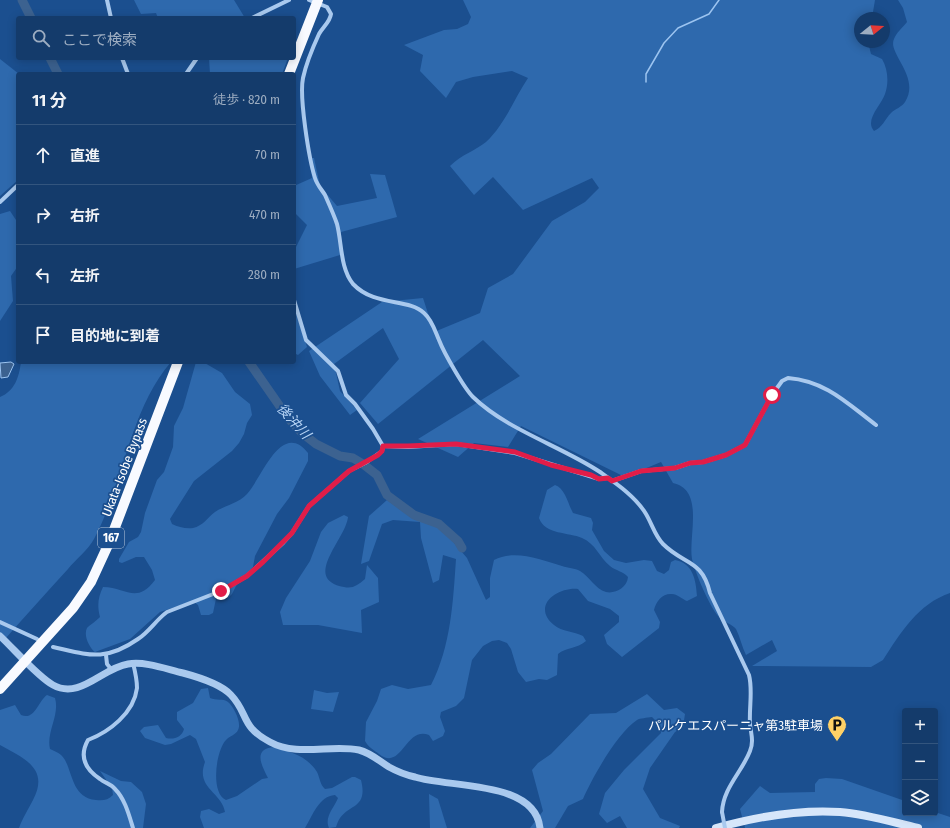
<!DOCTYPE html>
<html lang="ja">
<head>
<meta charset="utf-8">
<style>
  :root { --surface:#143b6b; --page:#214673; --text:#f1f3f6; --muted:#9dadc1; --line:#33557e }
  body { margin:0; font-family:"Fira Sans Condensed","Noto Sans JP",sans-serif; background:var(--page); color:var(--text) }
  .controls { position:absolute; right:12px; bottom:12px; display:grid; overflow:hidden; border-radius:4px; box-shadow:0 2px 10px #0003 }
  .controls button { width:36px; height:36px; display:grid; place-items:center; padding:0; border:0; border-bottom:1px solid var(--line); background:var(--surface); color:var(--text); font:20px sans-serif }
  .compass { position:absolute; left:854px; top:12px; width:36px; height:36px; border-radius:50%; background:var(--surface); box-shadow:0 2px 10px #0003; rotate:72deg }
  .stop { position:absolute; width:12px; height:12px; margin:-9px; border:3px solid #e11d48; border-radius:50%; background:#fff }
  .stop.end { background:#e11d48; border-color:#fff; box-shadow:0 1px 4px #0008 }
  .list { margin:0; padding:0; list-style:none }
  h2 { display:flex; justify-content:space-between; align-items:center; height:52px; margin:0; padding:0 16px; font-size:17px }
  h2 small { font-size:13px; font-weight:400; color:var(--muted) }
  .list li { display:grid; grid-template-columns:26px 1fr auto; gap:12px; align-items:center; box-sizing:border-box; height:60px; padding:0 16px; border-top:1px solid var(--line) }
  .list b { display:block; font-size:15px; white-space:nowrap }
  .list em { font-size:13px; font-style:normal; color:var(--muted) }
  .icon { flex:none; width:22px; height:22px; fill:none; stroke:currentColor; stroke-width:2; stroke-linecap:round; stroke-linejoin:round }
  .map { position:relative; flex:none; width:950px; height:828px; overflow:hidden }
  .search { position:absolute; background:var(--surface); box-shadow:0 2px 10px #0003; left:16px; top:16px; width:280px; height:44px; display:flex; align-items:center; gap:10px; box-sizing:border-box; padding:0 14px; border-radius:4px; color:var(--muted); font-size:15px }
  .panel { position:absolute; background:var(--surface); box-shadow:0 2px 10px #0003; left:16px; top:72px; width:280px; height:292px; border-radius:4px }
  .map>svg:first-child { display:block }
  .green { fill:#2e69ad }
  .water { fill:#3c6290; stroke:#9cc4f0 }
  .lines { fill:none; stroke-linecap:round; stroke-linejoin:round }
  .stream { stroke:#9cc4f0; stroke-width:1.5 }
  .river { stroke:#3c6290; stroke-width:9 }
  .minor { stroke:#a9c9ee; stroke-width:4 }
  .tertiary { stroke:#a9c9ee; stroke-width:7 }
  .secondary { stroke:#d6e6fa; stroke-width:8 }
  .trunk { stroke:#f8faff; stroke-width:10 }
  .minor-bridge { stroke:#a9c9ee; stroke-width:4 }
  .route { stroke:#e11d48; stroke-width:5 }
  .labels { text-anchor:middle; stroke-width:3.5; stroke-linejoin:round; paint-order:stroke }
  .shield { fill:#1b4f8f; stroke:#bbcadd; stroke-width:1 }
  .shield-label { font-size:12px; font-weight:bold; fill:#fff }
  .street-label { font-size:13px; fill:#fff; stroke:#1b4f8f }
  .poi-label { font-size:13px; fill:#fff; stroke:#1b4f8f; text-anchor:end }
  .water-label { font-size:14px; font-style:italic; fill:#b5d3f5; stroke:#1b4f8f }
</style>
</head>
<body>
<div class="map">
<svg width="950" height="828" viewBox="0 0 950 828">
  <rect width="100%" height="100%" fill="#1b4f8f"/>
  <!-- green -->
  <g class="green">
    <polygon points="134,0 234,0 245,18 158,18 156,13 141,14"/>
    <path d="M463,0H875L872,18H860V42H868L871,54L882,59C888,69 889,83 885,94C882,104 864,120 874,131C882,128 885,119 891,113C895,109 902,107 905,102C921,77 887,53 894,39C896,33 903,27 907,22L903,8L898,0H950V593C918,604 901,632 883,660L871,667L752,666L777,651L772,640L746,655C742,647 740,637 736,629C732,624 723,622 719,617C709,606 695,572 692,559C688,536 705,490 673,483L661,462L625,477L521,426L508,447L474,443L458,457L418,439L520,376L483,340L378,424L360,403L399,359L383,328L334,364L340,391L357,410L350,415L320,376L309,351L382,302L423,298L434,332L480,313L488,288L513,274L552,221L585,202L599,188L592,178L523,210L493,177L474,195L450,166C462,154 475,151 486,142C505,124 514,99 528,78L512,71L473,77L456,82L446,98L420,71L423,55L404,45L444,30L457,29L468,24L471,17Z"/>
    <polygon points="209,58 288,58 282,74 210,74"/>
    <polygon points="0,59 19,74 18,180 0,196"/>
    <polygon points="310,158 314,158 320,186 337,206 377,198 370,174 385,175 397,217 341,232 340,255 294,269 294,251 307,225 294,212 294,186 312,178"/>
    <polygon points="10,211 18,223 18,266 11,276 13,301 0,321 0,214"/>
    <polygon points="294,306 307,347 298,355 294,353"/>
    <path d="M21,362H171C129,411 124,483 94,539C88,550 76,559 68,569C47,592 26,615 5,639L0,640V397C15,391 19,377 21,362Z"/>
    <path d="M196,362H203L222,373L235,392L250,404L252,415L247,423L244,434L239,443L232,451L194,481L170,519L172,524C178,527 186,529 193,528C203,526 208,517 215,512C225,505 238,504 247,494C261,480 281,419 308,453V461L289,498L277,514L255,556L253,567L236,586L232,594L228,598L223,592L217,594L213,613L209,615H201L198,605L193,601L160,612L130,639L95,652C90,648 83,636 87,628C90,625 96,621 100,617C97,606 98,597 103,587C126,587 136,605 155,580L152,570L144,557H136L122,563L119,562V559L129,542L138,537L141,532L145,513L157,480L164,472L173,447L174,426L183,408Z"/>
    <path d="M555,485C565,488 568,504 573,513L591,518L593,523L592,530L604,551L614,560L626,563L644,560L652,561L657,571L664,574L669,570L671,562L675,560C693,563 696,580 697,596L687,601C682,599 677,594 672,594C663,593 656,601 654,610L660,622L659,628L622,657L607,644L604,635L619,622V616L610,609L588,601L578,589C557,587 531,606 554,625C562,632 574,631 583,636L586,641C577,649 566,647 558,654L557,675L547,680L539,679L526,682L518,672L511,649L507,643L499,640L492,641L483,646L472,660L464,698L456,706L441,712L440,717L445,731L443,736L433,741L429,735C405,726 402,772 379,754C374,750 368,747 365,741L366,722L377,701L381,689L392,685L408,689L431,685C451,646 453,602 456,559L443,555L439,580L433,583L421,538L420,522L393,520L382,524L369,561L361,564L369,516L387,500L407,514L438,527L449,537L467,558L486,600L490,597V578L494,560C515,549 541,560 562,566C568,568 575,568 580,571C589,576 595,589 606,592C615,594 627,588 628,577C623,571 616,571 610,566C599,557 596,544 582,538C569,532 545,535 539,518L547,490Z"/>
    <path d="M344,515L348,517C346,539 301,579 344,587C353,589 358,585 365,579L367,565L378,578L379,602L361,610L362,633L318,625H283L280,612L286,598L310,561L321,532L328,523Z"/>
    <path d="M208,688L210,698C216,701 223,698 228,702C234,707 242,723 238,730C236,735 229,736 226,740C216,750 210,793 226,800L237,796L262,779L268,778C262,766 252,749 274,747C291,752 307,756 317,772C320,778 320,785 325,789L332,788L352,777H355L361,780C368,808 350,804 340,818C338,821 337,824 336,827L329,828C324,817 334,808 338,798L335,795C319,796 313,815 305,828H204L200,817L201,811L209,809L219,814L225,812C222,792 195,788 205,762L196,739L190,735L171,744L165,745L145,738L140,731L144,727L158,725L166,738C174,740 182,737 184,729L177,720V712L193,703L201,689Z"/>
    <polygon points="314,690 327,693 339,692 333,712 311,709"/>
    <path d="M647,694L664,710L677,708L685,714L683,727L675,732L650,768L643,789L660,818L680,826L679,828H627L620,816L607,823L599,814L605,793L624,770L661,733L659,724L652,717C647,718 640,718 637,720C618,732 592,778 583,799L568,806L555,828H530L543,811L532,770L538,763L551,754L590,714L616,713Z"/>
    <path d="M47,695L55,698C60,715 46,732 50,749C56,752 61,753 65,760C73,775 73,798 96,800C103,801 108,800 113,795L112,788L100,771L121,781L131,782L142,792L146,804L143,828H19C23,817 28,810 33,800C50,768 23,758 0,745V710L15,705L21,715C35,721 38,701 47,695Z"/>
    <polygon points="826,778 842,779 905,801 905,813 935,812 950,817 950,828 745,828 740,809 760,786 770,793 815,792 815,784 819,779"/>
    <polygon points="429,794 438,799 447,828 430,828"/>
  </g>
  <!-- water -->
  <polygon class="water" points="11,362 14,364 8,377 1,378 0,363"/>
  <g class="lines">
    <!-- stream -->
    <polyline class="stream" points="646,82 646,74 664,43 678,28 709,14 719,0"/>
    <!-- river -->
    <g class="river">
      <polyline points="22,0 31,18"/>
      <polyline points="50,58 58,74"/>
      <polyline points="249,362 288,418 302,433 316,444 340,456 353,458 363,464 377,475 387,495 414,515 439,524 458,541 462,548"/>
    </g>
    <!-- minor -->
    <g class="minor">
      <polyline points="107,0 111,18"/>
      <path d="M309,0L327,7L331,14C330,22 323,27 319,34C313,47 306,64 303,78C299,97 309,159 315,178C317,185 322,190 325,195C329,204 334,215 337,224C342,243 340,268 353,284C375,307 408,298 424,313C432,320 435,331 439,340C444,353 464,388 473,397C507,430 561,446 600,472C617,484 636,497 646,514C652,524 655,536 663,544C684,565 702,559 710,593L749,675C753,691 749,706 750,724C751,734 754,741 750,751C742,772 723,788 722,812"/>
      <polyline points="252,18 289,0"/>
      <polyline points="122,58 128,74"/>
      <polyline points="186,74 197,58"/>
      <polyline points="0,202 18,185"/>
      <polyline points="383,446 408,447 456,444 515,453 599,479 607,478"/>
      <path d="M612,481L641,471L675,468L690,463L703,462L726,455L745,445L772,395L782,381L788,378C826,381 848,404 876,425"/>
      <polyline points="0,622 37,639"/>
      <path d="M53,647C89,655 105,662 138,639C149,632 156,620 167,612L221,591L247,576L283,543L292,533L309,506L349,471L367,462L382,451L383,446L373,429L355,404L346,395L338,371L306,340L294,300"/>
      <polyline points="106,655 107,664 111,669"/>
      <path d="M133,828C129,815 125,799 115,789C111,784 105,783 100,779C85,769 79,756 88,740C109,732 134,713 137,688C137,680 135,671 133,663"/>
    </g>
    <!-- tertiary -->
    <path class="tertiary" d="M0,636C14,649 38,677 53,685C80,700 102,668 128,664C145,661 166,669 183,673C198,677 221,684 231,695C249,714 240,726 270,742C297,757 332,744 359,750C371,753 379,761 389,767C398,772 406,775 415,777C449,788 535,780 540,828"/>
    <!-- secondary -->
    <path class="secondary" d="M716,828C756,817 799,809 840,812C866,814 892,822 918,828"/>
    <!-- trunk -->
    <g class="trunk">
      <polyline points="289,74 318,0"/>
      <polyline points="0,689 73,608 91,582 109,543 178,362"/>
    </g>
    <!-- minor-bridge -->
    <polyline class="minor-bridge" points="722,812 725,828"/>
  </g>
  <g class="lines">
    <!-- route -->
    <polyline class="route" points="221,591 247,576 263,562 292,533 309,506 349,471 378,455 382,451 383,446 408,446 456,444 515,452 551,465 591,475 599,479 608,478 612,481 641,471 675,468 690,463 703,462 726,455 745,445 772,395"/>
  </g>
  <!-- icons -->
  <defs>
    <symbol id="parking-pin" viewBox="-11 -11 22 30"><path d="M0 17L-7.5 6A9.5 9.5 0 1 1 7.5 6Z" fill="#ffd166" stroke="#1b4f8f"/><path d="M-3.5-5.5H1a3.5 3.5 0 0 1 0 7H-1V5.5H-3.5ZM-1-3.4V-.6H.8a1.4 1.4 0 0 0 0-2.8Z" fill="#111"/></symbol>
  </defs>
  <g fill-rule="evenodd">
    <use href="#parking-pin" x="826" y="714" width="22" height="30"/>
  </g>
  <g class="labels">
    <!-- shield labels -->
    <rect class="shield" x="98" y="528" width="26" height="20" rx="3"/>
    <g class="shield-label">
      <text x="111" y="542">167</text>
    </g>
    <!-- street labels -->
    <g class="street-label">
      <text transform="translate(124 467) rotate(-69)" y="5">Ukata-Isobe Bypass</text>
    </g>
    <!-- poi labels -->
    <g class="poi-label">
      <text x="823" y="730">パルケエスパーニャ第3駐車場</text>
    </g>
    <!-- water labels -->
    <g class="water-label">
      <text transform="translate(294 421) rotate(48)" y="5">後沖川</text>
    </g>
  </g>
</svg>
<div class="controls">
<button>+</button>
<button>−</button>
<button><svg class="icon" aria-label="layers" viewBox="0 0 24 24"><path d="M12 4l9 5-9 5-9-5zM3 14l9 5 9-5"/></svg></button>
</div>
<svg class="compass" viewBox="-18 -18 36 36"><path d="M0-13l5 13h-10z" fill="#e53935"/><path d="M0 13l5-13h-10z" fill="#9dadc1"/></svg>
<div class="stop" style="left:772px;top:395px"></div>
<div class="stop end" style="left:221px;top:591px"></div>
<div class="search"><svg class="icon" aria-label="search" viewBox="0 0 24 24"><circle cx="10" cy="10" r="6"/><path d="M15 15l6 6"/></svg>ここで検索</div>
<section class="panel">
<h2>11 分<small>徒歩 · 820 m</small></h2>
<ul class="list">
<li><svg class="icon" aria-label="ahead" viewBox="0 0 24 24"><path d="M12 20V5M6 11l6-6 6 6"/></svg><div><b>直進</b></div><em>70 m</em></li>
<li><svg class="icon" aria-label="right" viewBox="0 0 24 24"><path d="M7 20v-9h11M14 6l5 5-5 5"/></svg><div><b>右折</b></div><em>470 m</em></li>
<li><svg class="icon" aria-label="left" viewBox="0 0 24 24"><path d="M17 20v-9H6M10 6l-5 5 5 5"/></svg><div><b>左折</b></div><em>280 m</em></li>
<li><svg class="icon" aria-label="arrive" viewBox="0 0 24 24"><path d="M6 21V4h12l-3 4 3 4H6"/></svg><div><b>目的地に到着</b></div></li>
</ul>
</section>
</div>
</body>
</html>
